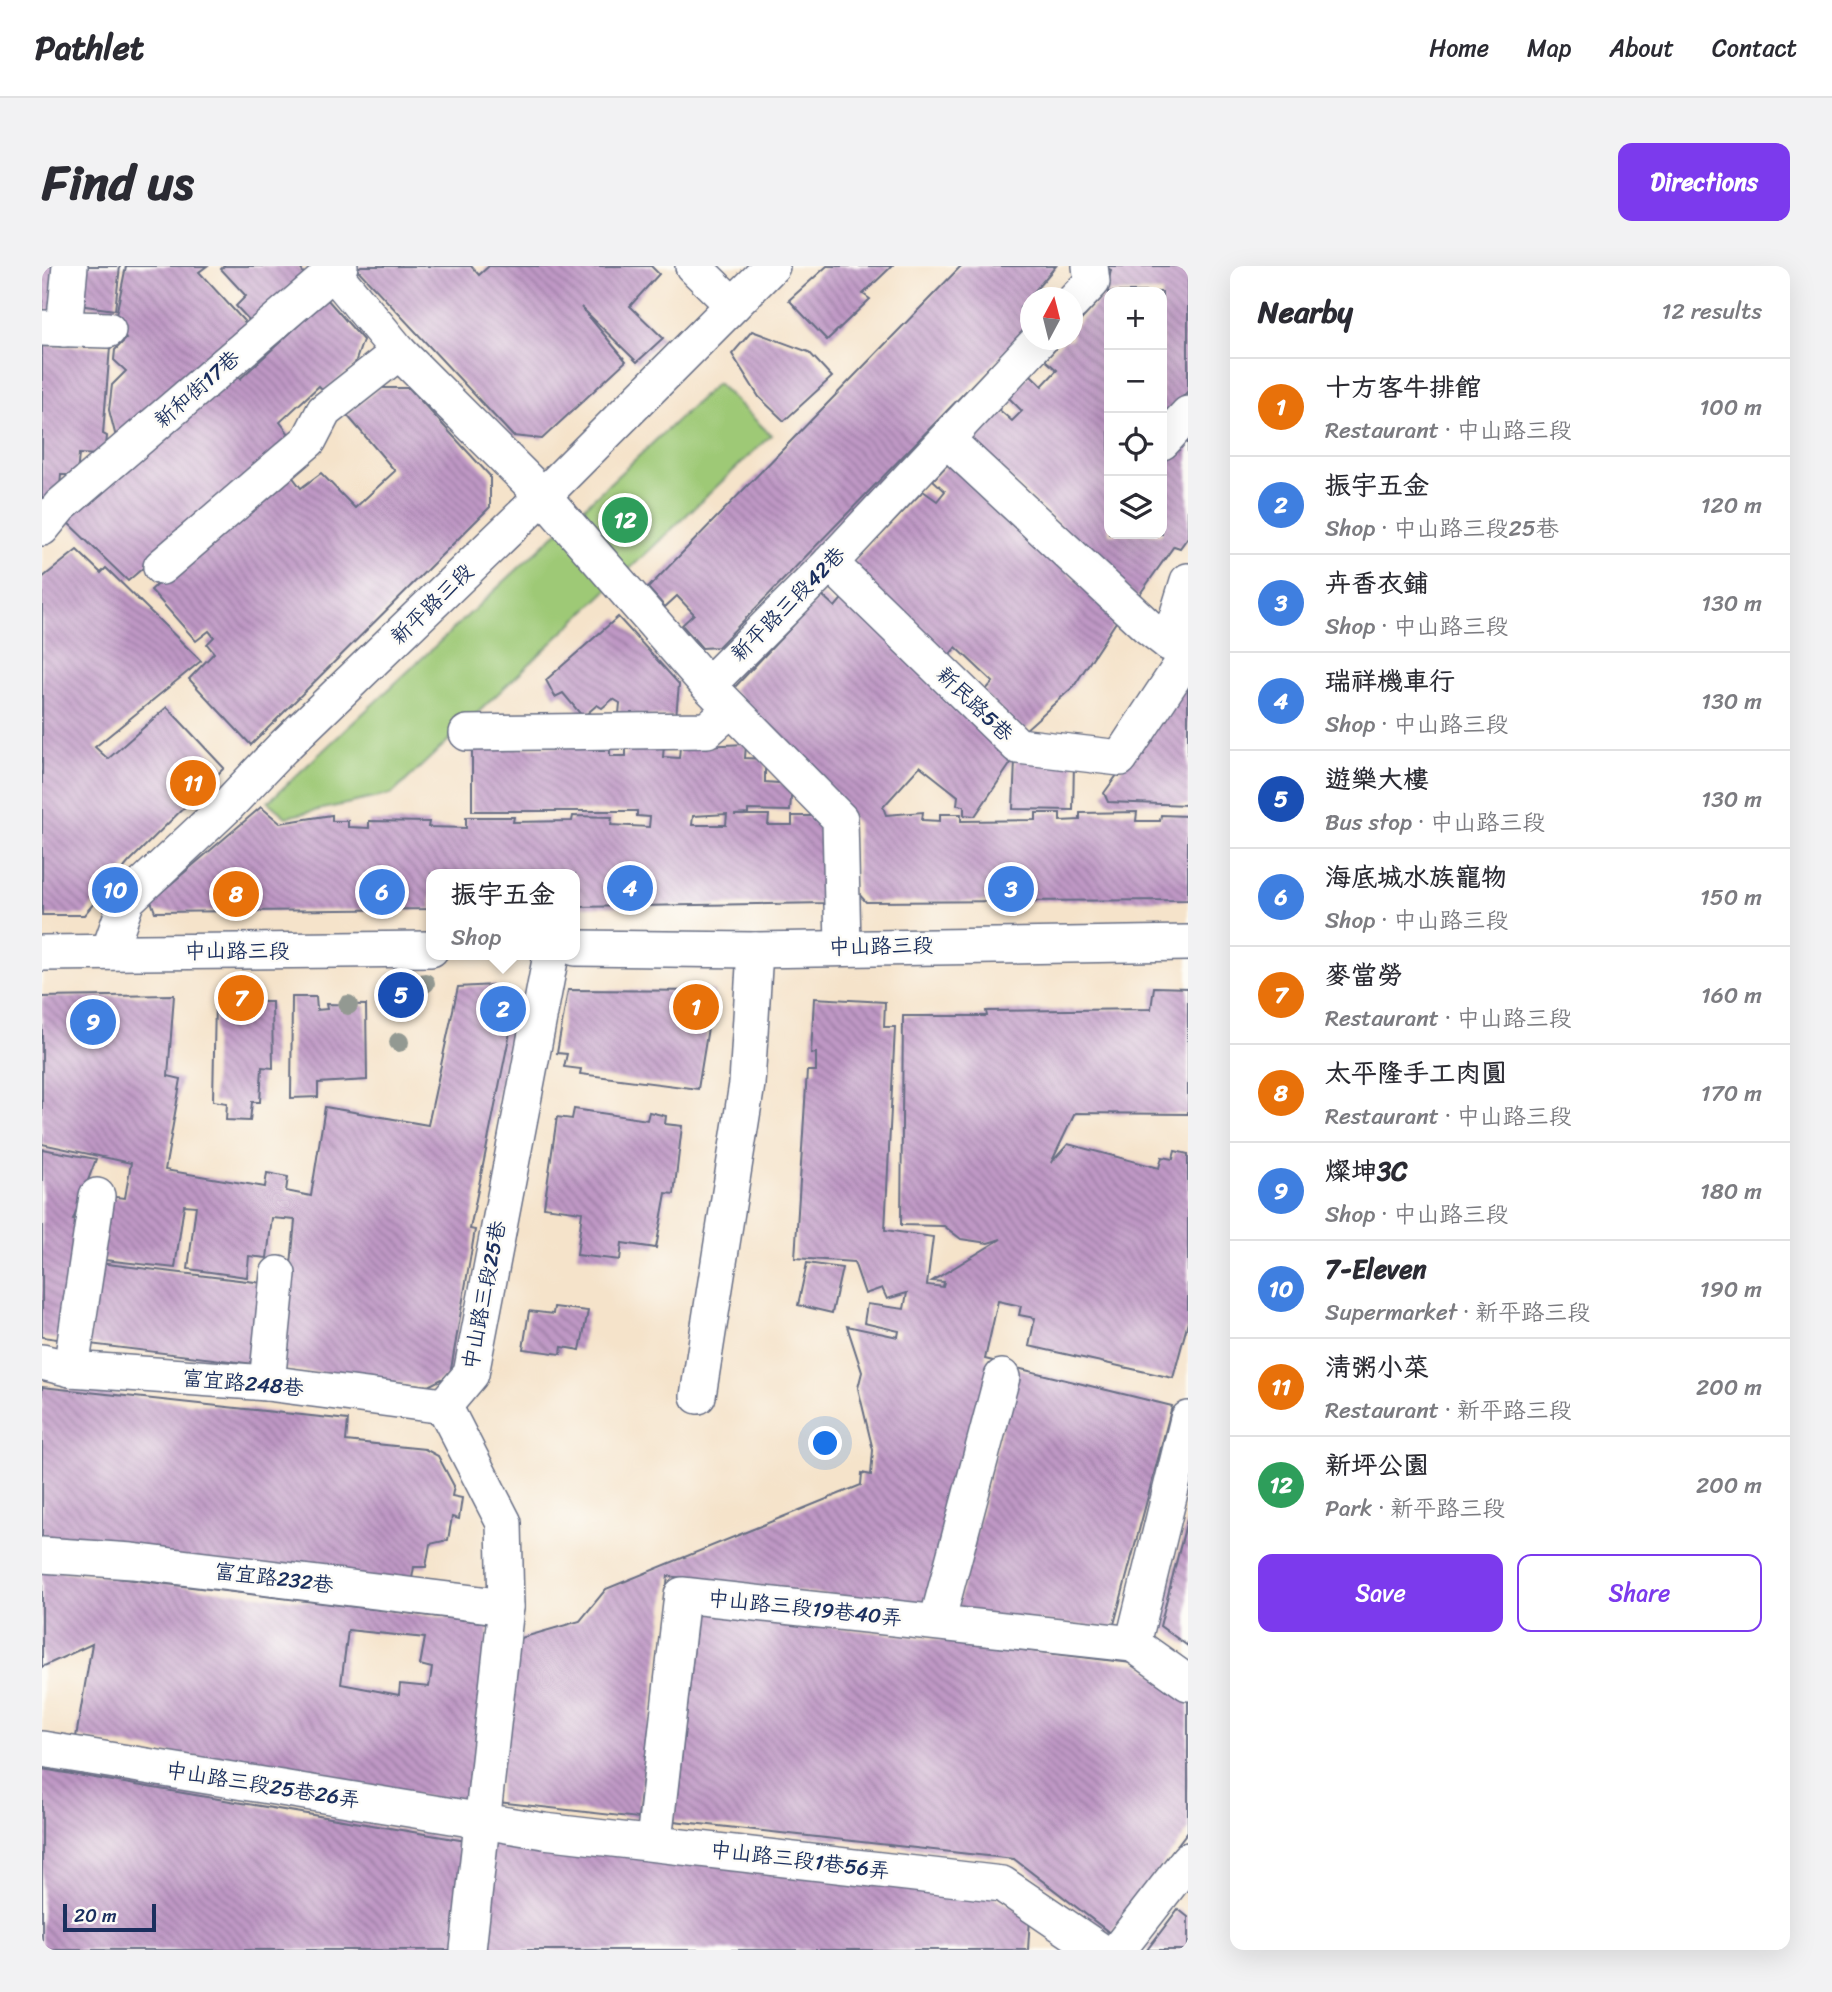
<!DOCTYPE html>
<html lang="en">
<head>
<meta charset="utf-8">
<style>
  :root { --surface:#fff; --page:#f2f2f3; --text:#2b2b33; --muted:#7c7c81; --line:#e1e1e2; --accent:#7c3aed }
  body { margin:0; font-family:Sriracha,"LXGW WenKai TC",sans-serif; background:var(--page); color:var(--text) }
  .controls { position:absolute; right:21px; top:21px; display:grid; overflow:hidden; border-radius:14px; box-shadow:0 7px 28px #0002 }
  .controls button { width:63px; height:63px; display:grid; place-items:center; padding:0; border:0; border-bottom:2px solid var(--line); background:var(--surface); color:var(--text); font:35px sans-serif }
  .compass { position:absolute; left:978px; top:21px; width:63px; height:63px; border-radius:50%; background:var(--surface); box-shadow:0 7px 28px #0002; rotate:7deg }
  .scale { position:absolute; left:21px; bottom:18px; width:93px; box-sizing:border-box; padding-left:7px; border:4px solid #1b2f5e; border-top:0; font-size:19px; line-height:24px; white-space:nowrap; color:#1b2f5e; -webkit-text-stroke:5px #fdfcf7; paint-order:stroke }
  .you { position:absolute; left:784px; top:1178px; width:24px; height:24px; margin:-18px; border:5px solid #fff; border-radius:50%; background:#1a73e8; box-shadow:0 0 0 10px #1a73e833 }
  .badge { display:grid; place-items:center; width:46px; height:46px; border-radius:50%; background:var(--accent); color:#fff; font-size:23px; font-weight:700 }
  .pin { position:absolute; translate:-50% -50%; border:4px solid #fff; box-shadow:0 2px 7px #0006 }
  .popup { position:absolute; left:384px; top:603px; width:154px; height:91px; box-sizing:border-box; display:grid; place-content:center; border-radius:14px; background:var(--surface); filter:drop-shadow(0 2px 5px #0005); font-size:23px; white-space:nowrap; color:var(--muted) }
  .popup b { font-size:26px; color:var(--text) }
  .popup::after { content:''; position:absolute; left:50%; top:100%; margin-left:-14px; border:14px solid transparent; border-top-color:var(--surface) }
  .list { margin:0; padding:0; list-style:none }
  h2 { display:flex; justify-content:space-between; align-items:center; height:91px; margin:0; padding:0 28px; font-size:30px }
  h2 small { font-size:23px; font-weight:400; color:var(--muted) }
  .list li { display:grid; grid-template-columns:46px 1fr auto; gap:21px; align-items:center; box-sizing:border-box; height:98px; padding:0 28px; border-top:2px solid var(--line) }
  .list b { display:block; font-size:26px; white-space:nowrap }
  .list p { margin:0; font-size:23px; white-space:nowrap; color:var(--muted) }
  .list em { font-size:23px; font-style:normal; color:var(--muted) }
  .actions { display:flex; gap:14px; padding:21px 28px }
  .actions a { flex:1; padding:16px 0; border:2px solid var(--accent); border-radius:14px; text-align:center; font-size:24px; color:var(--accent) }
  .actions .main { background:var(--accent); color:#fff }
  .icon { flex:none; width:38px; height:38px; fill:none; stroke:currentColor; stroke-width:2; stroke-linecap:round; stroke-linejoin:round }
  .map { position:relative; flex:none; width:1146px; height:1684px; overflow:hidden; border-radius:14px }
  header { display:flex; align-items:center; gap:42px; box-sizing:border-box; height:98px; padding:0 35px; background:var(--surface); border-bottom:2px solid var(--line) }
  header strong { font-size:33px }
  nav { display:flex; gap:38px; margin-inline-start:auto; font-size:24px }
  .intro { display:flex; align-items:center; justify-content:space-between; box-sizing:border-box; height:168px; padding:0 42px }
  h1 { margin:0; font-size:49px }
  .button { padding:18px 32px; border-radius:14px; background:var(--accent); color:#fff; font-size:24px; font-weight:700 }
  main { display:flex; gap:42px; padding:0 42px }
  aside { flex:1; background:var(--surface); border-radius:14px; box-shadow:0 7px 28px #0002 }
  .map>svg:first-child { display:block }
  .park { fill:#9ec976; stroke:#5c7c6a; stroke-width:2 }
  .building { fill:url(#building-back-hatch); fill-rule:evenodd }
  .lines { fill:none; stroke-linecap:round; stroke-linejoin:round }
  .minor-casing { stroke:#676e84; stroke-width:38 }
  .minor { stroke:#fff; stroke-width:35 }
  .tree { fill:#939992 }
  .labels { text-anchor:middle; stroke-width:5; stroke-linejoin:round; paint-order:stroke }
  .street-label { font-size:21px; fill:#1b2f5e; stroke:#fdfcf7 }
</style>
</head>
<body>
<header>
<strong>Pathlet</strong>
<nav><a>Home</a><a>Map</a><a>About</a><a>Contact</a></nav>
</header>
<div class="intro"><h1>Find us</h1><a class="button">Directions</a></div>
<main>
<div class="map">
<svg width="1146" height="1684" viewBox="0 0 1146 1684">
  <defs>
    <pattern id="building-back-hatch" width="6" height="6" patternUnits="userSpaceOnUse" patternTransform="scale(1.75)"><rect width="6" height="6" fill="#bf98c5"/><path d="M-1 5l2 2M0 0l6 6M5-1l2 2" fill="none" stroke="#9a7ca3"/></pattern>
  </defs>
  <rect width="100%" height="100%" fill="#fdfcf7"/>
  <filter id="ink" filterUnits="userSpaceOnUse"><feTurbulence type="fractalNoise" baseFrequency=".0143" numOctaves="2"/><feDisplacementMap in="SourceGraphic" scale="14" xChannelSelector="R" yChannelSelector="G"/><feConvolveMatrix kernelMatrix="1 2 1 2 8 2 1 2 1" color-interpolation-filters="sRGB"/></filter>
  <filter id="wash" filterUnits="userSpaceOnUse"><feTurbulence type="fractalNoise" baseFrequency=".00686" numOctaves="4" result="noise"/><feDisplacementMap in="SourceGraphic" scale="28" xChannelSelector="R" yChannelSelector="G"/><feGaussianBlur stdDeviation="1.57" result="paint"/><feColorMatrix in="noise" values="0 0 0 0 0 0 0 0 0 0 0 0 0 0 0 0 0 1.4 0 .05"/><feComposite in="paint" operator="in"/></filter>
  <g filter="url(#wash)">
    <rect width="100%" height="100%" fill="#f5e3ca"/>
    <!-- park -->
    <polygon class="park" points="675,117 729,169 350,528 244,551 226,536"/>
    <g id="blocks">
      <!-- building -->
      <g class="building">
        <polygon points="0,0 20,0 16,46 0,44"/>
        <polygon points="39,0 78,0 73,44 36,39"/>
        <polygon points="84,0 165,0 157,6 211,65 76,179 67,144 70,119 84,105 72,94 73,84 84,73 73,54"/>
        <polygon points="182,0 257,0 262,8 210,57 194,40 204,30 179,3"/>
        <polygon points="319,0 429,0 437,9 447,0 609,0 617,8 588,40 621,72 595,96 539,41 584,95 500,173 471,170 315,3"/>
        <polygon points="785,0 850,0 821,28 828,33 785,74 747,34"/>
        <polygon points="919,0 1014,0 978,42 988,53 988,59 676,381 660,382 640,359 652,348 635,330 623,341 606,322"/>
        <polygon points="1062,0 1146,0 1146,125 1120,154 1120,26 1067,26 1067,268 1120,268 1120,186 1146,161 1146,271 1138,282 1132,280 1095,332 927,172 955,142 970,155 980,145 966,131 988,108 1000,120 1015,104 1003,94 1022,74 1030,74 1030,64 1064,27 1069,4"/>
        <polygon points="285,33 321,74 312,100 282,125 277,120 238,156 250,172 86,315 22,253 195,109 198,113"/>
        <polygon points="710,65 767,86 790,111 742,155 717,131 690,88"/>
        <polygon points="0,80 68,81 61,168 65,170 63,189 37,188 35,209 19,209 17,229 0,240"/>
        <polygon points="337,122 367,122 448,210 448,241 209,479 147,413 172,387 165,378 172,371 167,365 154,375 109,324 192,248 246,205 259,222 279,207 313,242 353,205 305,149"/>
        <polygon points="908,196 1076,353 1032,420 982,465 941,427 951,416 914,381 904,393 806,303 881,225 895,235 903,225 891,214"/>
        <polygon points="35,284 59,307 64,302 159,395 53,481 66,493 125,441 182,502 87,596 42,649 0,649 0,312"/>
        <polygon points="780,329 793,341 803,329 971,494 933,550 922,549 922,540 915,539 916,530 878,500 841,541 844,549 881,546 880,554 898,555 898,548 919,548 919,555 994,554 994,547 1018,547 1018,555 1038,554 1038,547 1095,546 1094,555 1118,555 1119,549 1146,550 1146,634 824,636 815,626 815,557 690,424"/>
        <polygon points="576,351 637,418 634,451 577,448 578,437 571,433 560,442 555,439 541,451 521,427 513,431 504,414"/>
        <polygon points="1146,411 1146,539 1066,536 1062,527"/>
        <path d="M704,478L703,492L723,493V516L750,518L748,545L706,544V548L692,549H727L726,559H750V550H779L785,553V637L533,641V608H389V643L113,646L109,635L219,541L238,557L290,549V555H306V561L327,562V555L387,556L386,561L424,562V551H472L471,556L530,555L531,550L570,551L569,559L607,561L608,551L595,550V545H430V483L547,480V484H568V490H584V480L622,479L621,491L637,492L638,481ZM685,548L684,559H650L651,550Z"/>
        <polygon points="973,494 1032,496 1031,544 971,543"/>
        <polygon points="452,719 473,742 428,963 433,964 408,1109 386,1120 240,1102 253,954 230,952 225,992 207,990 205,1011 146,1003 154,940 142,939 133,1002 54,993 64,930 83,932 89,897 0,878 0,731 132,729 126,810 139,813 123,904 223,921 225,907 246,911 244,925 269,930 283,841 386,859 416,721"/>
        <polygon points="1112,721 1146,722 1146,848 1033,847 1009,897 1026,878 1117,902 1120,891 1131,893 1133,885 1146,888 1146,1056 1131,1112 987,1080 993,1052 977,1049 979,1040 956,1035 943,1093 951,1095 884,1341 626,1310 596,1552 456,1536 472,1374 538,1355 564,1323 819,1219 820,1207 829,1209 831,1184 816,1122 820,1106 805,1060 856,1071 857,1065 822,1057 825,1038 862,1043 865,1027 845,1033 840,1022 823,1028 812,996 753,992 765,805 774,805 774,787 769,788 772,732 843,736 842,761 853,761 843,964 891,971 885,1019 901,1021 902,1016 890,1015 959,973 946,977 919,973 902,960 859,959 861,750 945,750 944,745 1109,743"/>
        <polygon points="526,724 672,725 656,823 538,808 539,803 522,801 525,788 515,787"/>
        <polygon points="250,731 274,731 275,744 285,743 284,738 324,739 325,814 276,817 276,831 249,832"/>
        <polygon points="173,736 230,736 231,802 220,801 218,836 210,836 208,855 184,854 185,837 171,835"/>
        <polygon points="532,843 605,854 607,846 624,850 623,858 640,860 632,928 624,927 614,982 580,977 578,994 535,989 540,946 502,941 515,851 530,853"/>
        <polygon points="0,883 54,893 31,954 42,956 22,1074 0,1071"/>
        <polygon points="57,997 221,1017 212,1098 47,1078"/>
        <polygon points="765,997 800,1002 790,1047 756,1039"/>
        <polygon points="512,1041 546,1045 538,1084 520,1081 519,1088 481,1083 487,1045 511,1048"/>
        <polygon points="975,1102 1130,1140 1071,1362 914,1347"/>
        <polygon points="0,1121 306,1154 304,1175 383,1183 396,1190 412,1220 410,1230 420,1232 417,1253 410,1251 406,1274 388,1278 384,1301 372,1301 369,1318 0,1276"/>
        <polygon points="1145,1254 1146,1254 1146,1380 1118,1360"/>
        <path d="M0,1303L447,1357L428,1538L34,1471L50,1378L0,1401ZM306,1364L383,1372L378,1399L390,1402L387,1421L358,1418L357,1429L299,1418Z"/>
        <polygon points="656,1345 1098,1398 1146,1434 1146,1565 1068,1667 972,1593 632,1555"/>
        <polygon points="0,1503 430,1576 417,1684 0,1684"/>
        <polygon points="448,1570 946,1628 988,1650 986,1684 436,1684"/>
        <polygon points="1136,1643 1146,1651 1146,1684 1105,1684"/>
      </g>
    </g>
  </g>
  <g filter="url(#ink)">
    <use href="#blocks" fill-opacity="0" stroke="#676e84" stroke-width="2"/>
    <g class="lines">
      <defs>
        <g id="minor">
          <polyline points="286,0 357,86 501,230 666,419 798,553 801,680"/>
          <polyline points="651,0 691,39"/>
          <polyline points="1030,37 1050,16 1048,0"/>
          <polyline points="0,62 66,64"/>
          <polyline points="22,63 28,0"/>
          <polyline points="905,174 1105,360 1127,377"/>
          <polyline points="1120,176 1146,148"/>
          <polyline points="0,262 18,240 298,0"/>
          <polyline points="788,297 976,480 1078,492 1146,389"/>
          <polyline points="119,301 267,174 282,145 357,86"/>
          <polyline points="1146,382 1127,377 1146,315"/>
          <polyline points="666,419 788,297 997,74"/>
          <polyline points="425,467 665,464 689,443"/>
          <polyline points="533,682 713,684 1146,677"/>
          <polyline points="67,685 85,634 185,540 240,482 501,230 730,0"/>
          <polyline points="0,687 389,683"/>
          <polyline points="0,1096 29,1103 225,1117 402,1140"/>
          <polyline points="29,1103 55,930"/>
          <polyline points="225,1117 236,1008"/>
          <polyline points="656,1130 705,818 713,684"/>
          <polyline points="402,1140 462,1257 464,1341 426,1684"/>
          <polyline points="402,1140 429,1108 509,689"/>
          <polyline points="1146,1153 1091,1378 1146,1417"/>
          <polyline points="0,1289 90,1295 464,1341"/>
          <polyline points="895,1356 960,1111"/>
          <polyline points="0,1483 502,1565 960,1618 1057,1684"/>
          <polyline points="612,1575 640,1329 1091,1378"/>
          <polyline points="1076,1684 1146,1594"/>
        </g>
      </defs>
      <!-- minor casing -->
      <use href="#minor" class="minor-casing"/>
      <!-- minor -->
      <use href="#minor" class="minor"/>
    </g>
    <!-- trees -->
    <g class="tree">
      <circle cx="383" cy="717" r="10"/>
      <circle cx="306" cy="739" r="10"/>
      <circle cx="357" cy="776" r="10"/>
    </g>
  </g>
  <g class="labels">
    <!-- street labels -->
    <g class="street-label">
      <text transform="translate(155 123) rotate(-41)" y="7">新和街17巷</text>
      <text transform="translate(390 338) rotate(-44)" y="7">新平路三段</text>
      <text transform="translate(746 338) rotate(-45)" y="7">新平路三段42巷</text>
      <text transform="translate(933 438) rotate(44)" y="7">新民路5巷</text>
      <text transform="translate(839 680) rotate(-1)" y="7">中山路三段</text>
      <text x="195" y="692">中山路三段</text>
      <text transform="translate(442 1029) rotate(-79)" y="7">中山路三段25巷</text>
      <text transform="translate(201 1117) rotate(5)" y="7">富宜路248巷</text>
      <text transform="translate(232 1312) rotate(7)" y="7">富宜路232巷</text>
      <text transform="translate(763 1342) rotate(6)" y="7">中山路三段19巷40弄</text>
      <text transform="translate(221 1519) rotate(9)" y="7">中山路三段25巷26弄</text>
      <text transform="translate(758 1594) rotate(7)" y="7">中山路三段1巷56弄</text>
    </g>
  </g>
</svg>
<div class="controls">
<button>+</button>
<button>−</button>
<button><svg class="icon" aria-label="locate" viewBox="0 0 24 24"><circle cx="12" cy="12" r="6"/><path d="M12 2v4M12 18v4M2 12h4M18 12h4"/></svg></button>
<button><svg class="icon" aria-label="layers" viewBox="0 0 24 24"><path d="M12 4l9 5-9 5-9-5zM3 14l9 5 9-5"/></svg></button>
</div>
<svg class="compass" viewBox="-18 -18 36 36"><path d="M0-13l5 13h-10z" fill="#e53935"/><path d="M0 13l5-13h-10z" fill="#7c7c81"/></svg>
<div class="scale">20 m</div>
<div class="you"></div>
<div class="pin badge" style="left:654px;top:741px;background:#e8710a">1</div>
<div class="pin badge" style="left:461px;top:743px;background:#3f7fe0">2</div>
<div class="popup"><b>振宇五金</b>Shop</div>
<div class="pin badge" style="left:969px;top:623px;background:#3f7fe0">3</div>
<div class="pin badge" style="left:588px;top:622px;background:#3f7fe0">4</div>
<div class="pin badge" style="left:359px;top:729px;background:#1a4fb4">5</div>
<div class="pin badge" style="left:340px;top:626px;background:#3f7fe0">6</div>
<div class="pin badge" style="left:199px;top:732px;background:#e8710a">7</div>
<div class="pin badge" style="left:194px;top:628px;background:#e8710a">8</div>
<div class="pin badge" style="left:51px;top:756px;background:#3f7fe0">9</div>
<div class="pin badge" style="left:73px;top:624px;background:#3f7fe0">10</div>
<div class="pin badge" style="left:151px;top:517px;background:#e8710a">11</div>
<div class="pin badge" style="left:583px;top:254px;background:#2e9e5b">12</div>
</div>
<aside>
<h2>Nearby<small>12 results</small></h2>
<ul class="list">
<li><span class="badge" style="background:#e8710a">1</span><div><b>十方客牛排館</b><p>Restaurant · 中山路三段</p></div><em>100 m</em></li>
<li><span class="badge" style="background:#3f7fe0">2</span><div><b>振宇五金</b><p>Shop · 中山路三段25巷</p></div><em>120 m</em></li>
<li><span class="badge" style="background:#3f7fe0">3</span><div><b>卉香衣鋪</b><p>Shop · 中山路三段</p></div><em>130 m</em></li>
<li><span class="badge" style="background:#3f7fe0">4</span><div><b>瑞祥機車行</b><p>Shop · 中山路三段</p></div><em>130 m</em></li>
<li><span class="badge" style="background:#1a4fb4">5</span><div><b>遊樂大樓</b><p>Bus stop · 中山路三段</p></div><em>130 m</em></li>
<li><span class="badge" style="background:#3f7fe0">6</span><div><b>海底城水族寵物</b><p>Shop · 中山路三段</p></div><em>150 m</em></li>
<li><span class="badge" style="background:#e8710a">7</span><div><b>麥當勞</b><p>Restaurant · 中山路三段</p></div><em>160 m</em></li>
<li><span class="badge" style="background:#e8710a">8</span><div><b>太平隆手工肉圓</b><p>Restaurant · 中山路三段</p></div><em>170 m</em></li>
<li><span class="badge" style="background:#3f7fe0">9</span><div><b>燦坤3C</b><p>Shop · 中山路三段</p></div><em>180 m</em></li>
<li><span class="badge" style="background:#3f7fe0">10</span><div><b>7-Eleven</b><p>Supermarket · 新平路三段</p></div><em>190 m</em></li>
<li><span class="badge" style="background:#e8710a">11</span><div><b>清粥小菜</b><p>Restaurant · 新平路三段</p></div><em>200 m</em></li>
<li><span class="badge" style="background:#2e9e5b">12</span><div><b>新坪公園</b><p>Park · 新平路三段</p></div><em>200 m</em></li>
</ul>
<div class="actions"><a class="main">Save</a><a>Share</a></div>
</aside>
</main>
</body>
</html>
